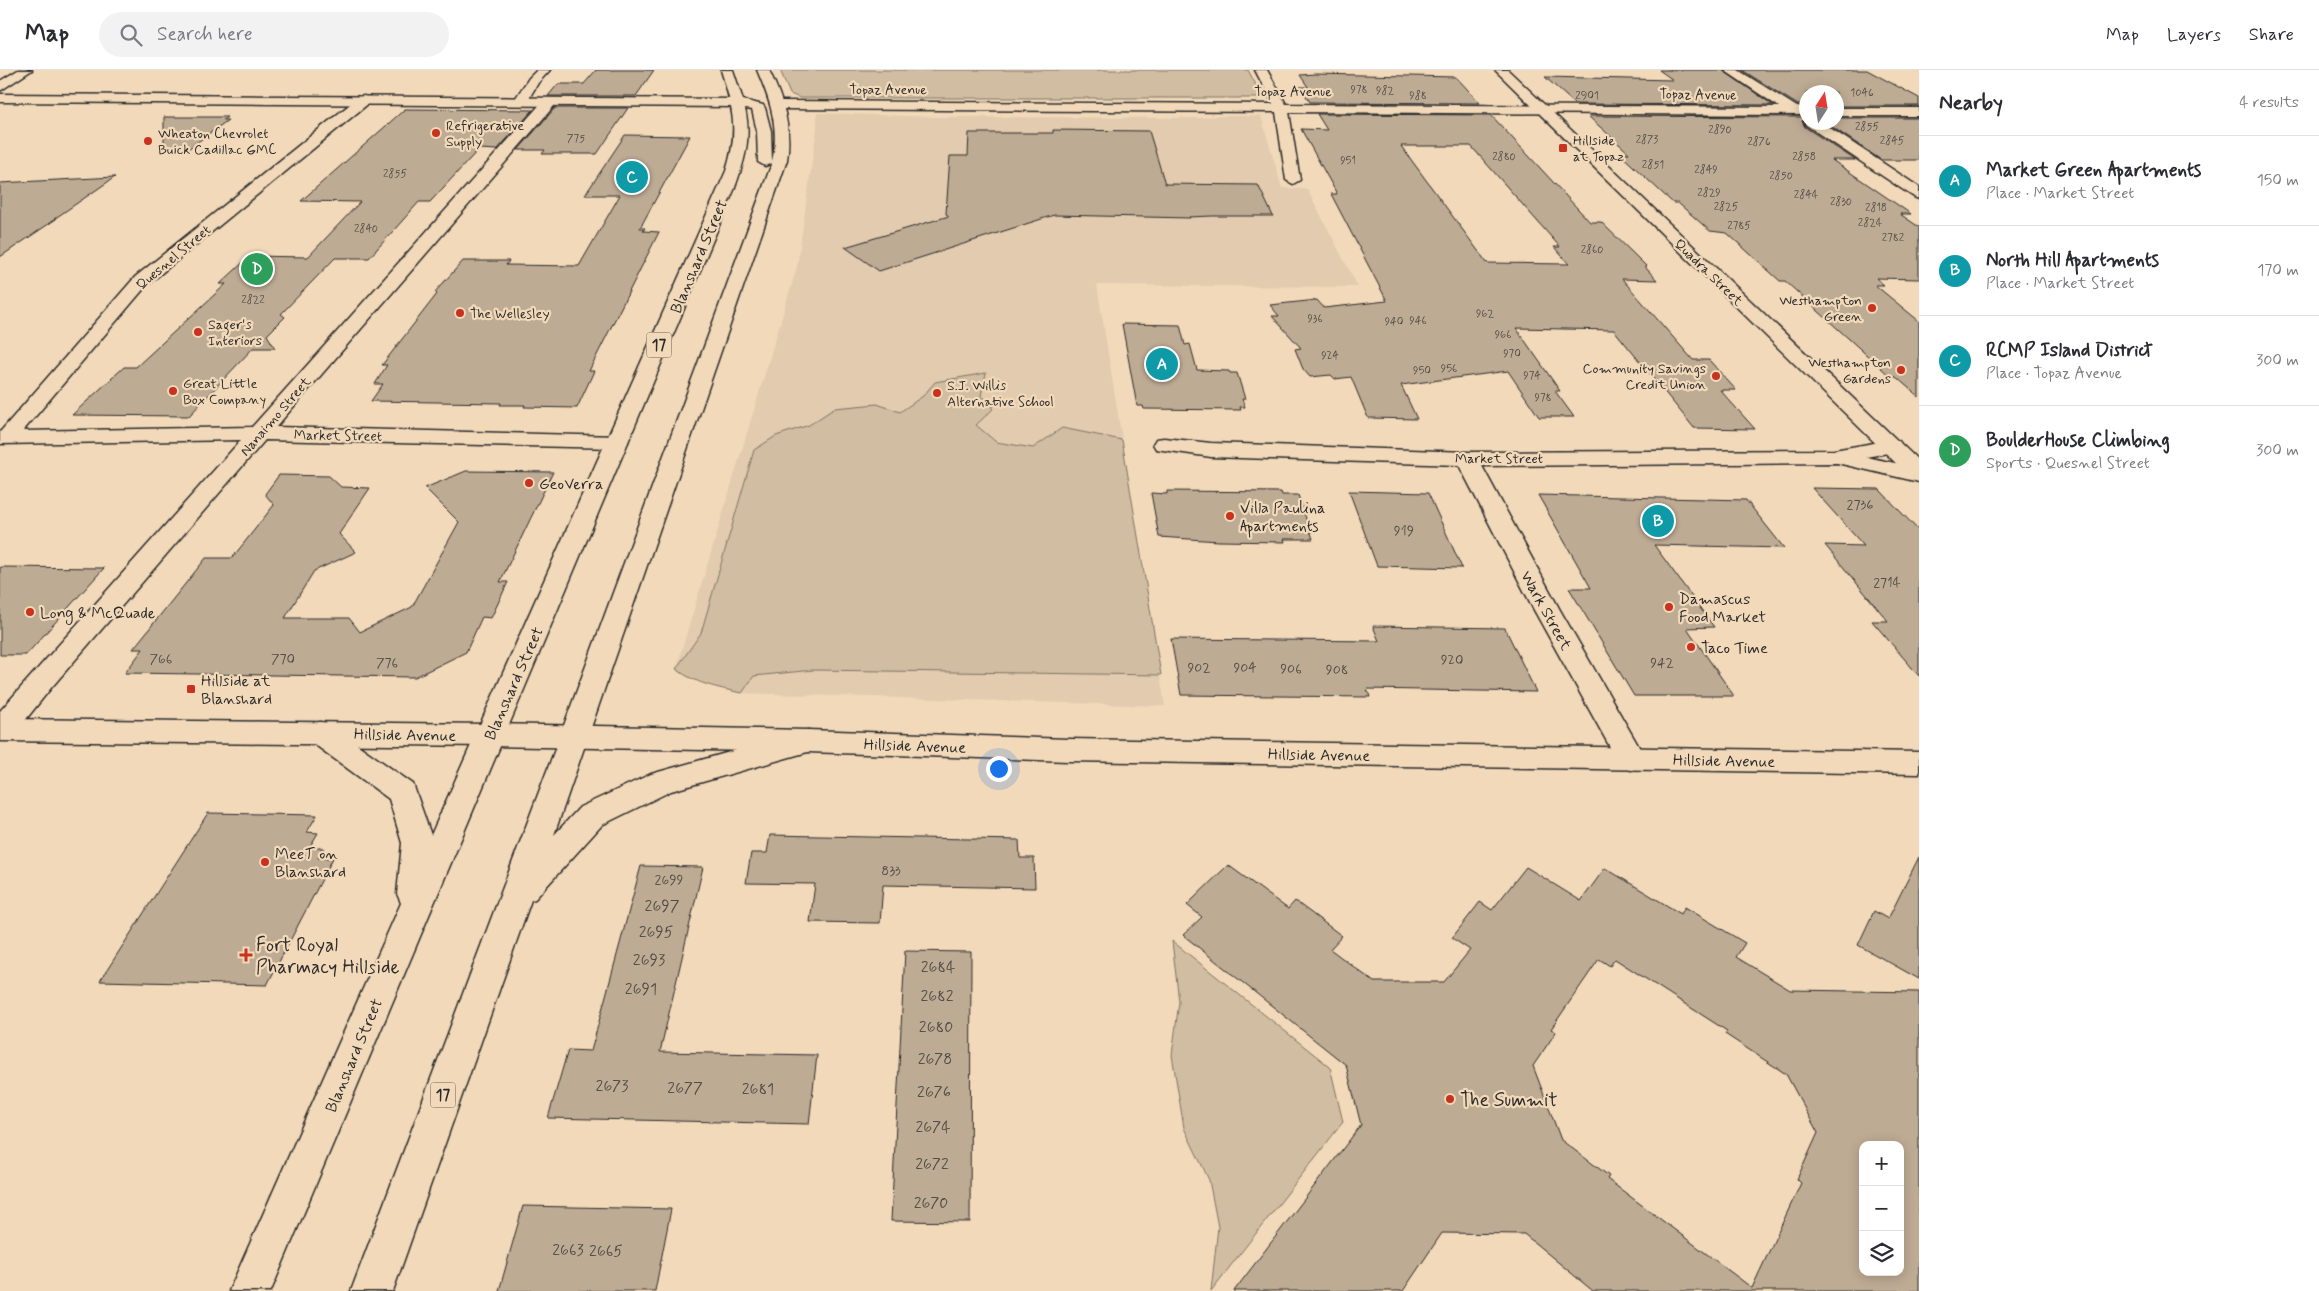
<!DOCTYPE html>
<html lang="en">
<head>
<meta charset="utf-8">
<style>
  :root { --surface:#fff; --page:#f2f2f3; --text:#2b2b33; --muted:#7c7c81; --line:#e1e1e2; --accent:#c8321e }
  body { margin:0; font-family:Mynerve,sans-serif; background:var(--page); color:var(--text) }
  .controls { position:absolute; right:15px; bottom:15px; display:grid; overflow:hidden; border-radius:10px; box-shadow:0 2px 12px #0003 }
  .controls button { width:45px; height:45px; display:grid; place-items:center; padding:0; border:0; border-bottom:1px solid var(--line); background:var(--surface); color:var(--text); font:25px sans-serif }
  .compass { position:absolute; left:1799px; top:15px; width:45px; height:45px; border-radius:50%; background:var(--surface); box-shadow:0 2px 12px #0003; rotate:12deg }
  .you { position:absolute; left:998px; top:698px; width:18px; height:18px; margin:-12px; border:4px solid #fff; border-radius:50%; background:#1a73e8; box-shadow:0 0 0 8px #1a73e833 }
  .badge { display:grid; place-items:center; width:32px; height:32px; border-radius:50%; background:var(--accent); color:#fff; font-size:16px; font-weight:700 }
  .pin { position:absolute; translate:-50% -50%; border:2px solid #fff; box-shadow:0 1px 5px #0006 }
  .list { margin:0; padding:0; list-style:none }
  h2 { display:flex; justify-content:space-between; align-items:center; height:65px; margin:0; padding:0 20px; font-size:21px }
  h2 small { font-size:16px; font-weight:400; color:var(--muted) }
  .list li { display:grid; grid-template-columns:32px 1fr auto; gap:15px; align-items:center; box-sizing:border-box; height:90px; padding:0 20px; border-top:1px solid var(--line) }
  .list b { display:block; font-size:19px; white-space:nowrap }
  .list p { margin:0; font-size:16px; white-space:nowrap; color:var(--muted) }
  .list em { font-size:16px; font-style:normal; color:var(--muted) }
  .icon { flex:none; width:28px; height:28px; fill:none; stroke:currentColor; stroke-width:2; stroke-linecap:round; stroke-linejoin:round }
  .map { position:relative; flex:none; width:1919px; height:1221px; overflow:hidden }
  header { display:flex; align-items:center; gap:30px; box-sizing:border-box; height:70px; padding:0 25px; background:var(--surface); border-bottom:1px solid var(--line) }
  header strong { font-size:24px }
  nav { display:flex; gap:28px; margin-inline-start:auto; font-size:18px }
  .search { width:350px; height:45px; background:var(--page); display:flex; align-items:center; gap:12px; box-sizing:border-box; padding:0 18px; border-radius:28px; color:var(--muted); font-size:19px }
  main { display:flex }
  aside { flex:1; background:var(--surface) }
  .map>svg:first-child { display:block }
  .built { fill:#e2cbae }
  .green { fill:#d1bda1; stroke:#7e7466 }
  .building { fill:#beab94; stroke:#2b2b2b; fill-rule:evenodd }
  .lines { fill:none; stroke-linecap:round; stroke-linejoin:round }
  .minor-casing { stroke:#2b2b2b; stroke-width:3 }
  .tertiary-casing { stroke:#2b2b2b; stroke-width:3 }
  .secondary-casing { stroke:#2b2b2b; stroke-width:3 }
  .primary-casing { stroke:#2b2b2b; stroke-width:3 }
  .minor { fill:#f2d9b9; fill-rule:evenodd }
  .tertiary { fill:#f2d9b9; fill-rule:evenodd }
  .secondary { fill:#f2d9b9; fill-rule:evenodd }
  .primary { fill:#f2d9b9; fill-rule:evenodd }
  .poi-dot { fill:#c8321e; stroke:#f2d9b9; stroke-width:2 }
  .labels { text-anchor:middle; stroke-width:4.5; stroke-linejoin:round; paint-order:stroke }
  .far-number-label { font-size:11px; fill:#504b45 }
  .far-street-label { font-size:14px; fill:#2b2b2b; stroke:#f2d9b9 }
  .far-poi-label { font-size:14px; fill:#2b2b2b; stroke:#f2d9b9; text-anchor:start }
  .number-label { font-size:14px; fill:#504b45 }
  .shield { fill:#f2d9b9; stroke:#675f56; stroke-width:1 }
  .shield-label { font-size:15px; font-weight:bold; fill:#2b2b2b }
  .street-label { font-size:16px; fill:#2b2b2b; stroke:#f2d9b9 }
  .poi-label { font-size:16px; fill:#2b2b2b; stroke:#f2d9b9; text-anchor:start }
  .near-number-label { font-size:16px; fill:#504b45 }
  .near-poi-label { font-size:19px; fill:#2b2b2b; stroke:#f2d9b9; text-anchor:start }
</style>
</head>
<body>
<header>
<strong>Map</strong>
<div class="search"><svg class="icon" aria-label="search" viewBox="0 0 24 24"><circle cx="10" cy="10" r="6"/><path d="M15 15l6 6"/></svg>Search here</div>
<nav><a>Map</a><a>Layers</a><a>Share</a></nav>
</header>
<main>
<div class="map">
<svg width="1919" height="1221" viewBox="0 0 1919 1221">
  <rect width="100%" height="100%" fill="#f2d9b9"/>
  <filter id="ink" filterUnits="userSpaceOnUse"><feTurbulence type="fractalNoise" baseFrequency=".02" numOctaves="2"/><feDisplacementMap in="SourceGraphic" scale="10" xChannelSelector="R" yChannelSelector="G"/><feConvolveMatrix kernelMatrix="1 2 1 2 8 2 1 2 1" color-interpolation-filters="sRGB"/></filter>
  <g filter="url(#ink)">
    <!-- built -->
    <polygon class="built" points="817,43 936,47 1203,48 1215,46 1261,46 1282,118 1307,119 1358,217 1097,215 1165,636 736,623 689,608 676,599 797,197 817,58"/>
    <!-- green -->
    <g class="green">
      <polygon points="780,0 1248,0 1263,28 800,28 790,24"/>
      <path d="M986,303L981,326L994,334L992,340L976,355L996,372L1033,378L1062,358L1122,370L1161,605L813,600L754,606L742,623C718,618 696,614 676,599L701,563L754,380L776,366L809,355L835,338L877,334L900,342L923,326L935,312Z"/>
      <polygon points="1172,871 1330,997 1343,1052 1211,1221 1218,1157 1209,1110 1184,1058 1172,985 1179,932"/>
    </g>
    <!-- building -->
    <g class="building">
      <polygon points="596,0 654,0 636,26 548,26 558,14 584,14"/>
      <polygon points="1659,0 1722,0 1773,35 1575,34 1545,7 1673,10"/>
      <polygon points="1742,0 1867,0 1919,28 1919,36 1836,36 1836,22 1806,22 1806,35 1798,35"/>
      <polygon points="1315,4 1456,7 1480,33 1310,32 1300,17 1308,17 1300,5"/>
      <polygon points="555,38 628,38 597,84 542,84 545,80 518,80"/>
      <polygon points="405,39 533,40 497,80 479,79 430,132 419,132 369,188 335,188 281,244 285,247 267,265 275,278 253,278 189,346 72,345 124,297 136,297 226,214 220,214 250,186 308,187 360,132 301,131"/>
      <path d="M1317,44L1491,45L1590,152H1601L1647,197H1645L1657,210L1622,209L1693,290H1709L1736,320H1720L1755,359L1694,358L1614,260L1516,258L1560,321H1555L1574,347H1539L1508,301L1401,315L1417,349L1368,348L1351,307L1335,309L1331,305L1310,307L1303,299L1295,279L1301,278L1272,246H1279L1270,235L1317,230L1324,238L1387,231L1331,124H1337L1301,59L1327,60ZM1401,76H1471L1560,177H1554L1569,194L1487,193Z"/>
      <polygon points="1588,46 1806,47 1802,51 1805,57 1855,90 1832,90 1911,144 1900,144 1919,157 1919,209 1876,208 1884,215 1875,215 1919,251 1919,327 1896,307 1891,307 1785,211 1780,211 1727,163 1710,161 1678,133 1673,133 1619,83 1629,83"/>
      <polygon points="164,47 227,47 223,50 228,50 188,79 164,79"/>
      <polygon points="1836,48 1919,48 1919,90 1881,90 1825,52 1836,52"/>
      <polygon points="1053,60 1149,61 1165,114 1258,115 1273,146 1212,146 1189,147 1190,148 1054,145 879,201 845,177 949,146 946,144 950,86 968,86 969,63 1053,63"/>
      <polygon points="625,65 690,66 640,158 645,158 643,161 659,162 589,301 594,301 577,338 524,337 525,335 500,335 501,333 371,331 383,314 375,314 387,295 382,295 437,224 435,222 463,191 509,191 506,195 579,196 620,125 585,125"/>
      <polygon points="115,107 54,149 56,149 0,187 0,113"/>
      <polygon points="1122,254 1180,255 1185,275 1190,274 1197,300 1229,301 1230,303 1237,303 1245,329 1242,329 1245,337 1240,337 1241,340 1144,339 1143,336 1137,336"/>
      <polygon points="466,401 553,402 500,512 508,512 491,548 482,547 466,582 415,607 125,603 143,579 133,579 206,488 232,488 244,473 274,435 265,424 279,405 329,406 341,417 370,418 339,464 356,482 314,501 285,548 349,548 360,562 412,537 459,452 425,418"/>
      <polygon points="1812,418 1879,419 1919,461 1919,606 1872,551 1888,551 1825,475 1864,476"/>
      <polygon points="1167,421 1281,422 1282,425 1298,425 1313,469 1284,469 1285,472 1219,471 1159,467 1151,423 1167,424"/>
      <polygon points="1349,421 1428,423 1462,498 1377,496"/>
      <polygon points="1538,425 1746,430 1784,478 1654,475 1714,557 1687,558 1734,626 1634,626 1569,518 1591,518"/>
      <polygon points="0,497 104,498 26,585 0,585"/>
      <polygon points="1373,556 1505,558 1536,622 1367,619 1370,627 1181,625 1171,569 1379,571"/>
      <polygon points="208,743 317,745 307,762 318,763 309,778 324,778 318,788 333,788 267,915 100,911"/>
      <polygon points="770,765 1019,770 1020,788 1034,788 1035,818 883,815 880,853 810,852 815,814 746,813 751,783 767,783"/>
      <polygon points="1919,787 1919,909 1858,875 1874,841 1888,849"/>
      <path d="M1228,795L1288,839L1295,831L1342,866L1330,879L1374,912H1444L1470,880L1452,868L1480,832L1492,840L1526,797L1581,831L1605,798L1681,844L1685,837L1745,873L1736,887L1790,920L1919,922V1221H1593L1524,1164L1442,1163L1403,1221H1234L1361,1055L1346,995L1183,865L1202,847L1187,835ZM1599,889L1610,896L1615,889L1727,961L1725,964L1786,1004L1818,1063L1797,1109L1801,1113L1752,1218L1607,1109L1609,1106L1561,1070L1533,996L1556,962L1551,959ZM1863,1075H1900V1202H1863Z"/>
      <polygon points="641,796 703,797 660,982 817,985 809,1054 548,1048 568,980 591,981"/>
      <polygon points="905,881 971,882 970,1152 891,1151"/>
      <polygon points="523,1136 671,1139 655,1221 499,1221"/>
    </g>
    <g class="lines">
      <defs>
        <g id="minor">
          <polygon points="537,0 550,0 538,13 525,35 515,35 513,32 529,8"/>
          <polygon points="1255,0 1267,0 1286,34 1779,37 1724,0 1738,0 1797,37 1806,37 1806,45 1289,42 1300,110 1293,114 1286,110 1276,42 779,39 772,35 779,31 1273,34"/>
          <polygon points="364,26 370,30 369,33 147,215 23,361 252,357 544,30 549,29 556,33 554,36 276,357 617,366 625,367 628,372 625,377 617,378 265,370 51,618 11,668 0,670 0,641 241,370 0,374 0,362 135,207 359,27"/>
          <rect x="1836" y="38" width="83" height="8"/>
          <polygon points="1806,49 1806,52 1821,52 1919,117 1919,129 1914,127 1806,55 1804,52"/>
          <polygon points="1164,368 1211,373 1467,382 1834,380 1891,370 1899,371 1902,376 1899,381 1866,387 1919,398 1919,412 1837,393 1482,396 1560,540 1646,689 1641,697 1631,700 1621,697 1534,540 1459,395 1211,387 1156,379 1153,374 1156,369"/>
        </g>
        <polygon id="tertiary" points="0,24 738,29 745,33 738,37 0,32"/>
        <g id="secondary">
          <polygon points="1495,0 1508,0 1919,391 1919,410 1911,408"/>
          <polygon points="0,649 490,654 808,660 1068,669 1919,682 1919,704 1068,691 808,682 490,676 0,671"/>
        </g>
        <g id="primary">
          <polygon points="18,0 32,0 0,21 0,11"/>
          <path d="M721,0H733L743,30L763,35L765,38L771,61L772,91C780,58 770,30 757,0H769C783,30 792,56 787,90L554,765L580,737L651,704L808,660L818,663L823,671L818,679L671,721L602,755L535,829L531,830L393,1221H351L560,666L772,93L765,96L758,92L757,61L752,40L745,39C752,68 744,93 734,120L271,1221H229L401,833L397,824L402,773L389,729L310,671L306,663L310,655L320,652L330,655L413,714L431,765L726,101C739,61 733,39 721,0Z"/>
        </g>
      </defs>
      <!-- minor casing -->
      <use href="#minor" class="minor-casing"/>
      <!-- tertiary casing -->
      <use href="#tertiary" class="tertiary-casing"/>
      <!-- secondary casing -->
      <use href="#secondary" class="secondary-casing"/>
      <!-- primary casing -->
      <use href="#primary" class="primary-casing"/>
      <!-- minor -->
      <use href="#minor" class="minor"/>
      <!-- tertiary -->
      <use href="#tertiary" class="tertiary"/>
      <!-- secondary -->
      <use href="#secondary" class="secondary"/>
      <!-- primary -->
      <use href="#primary" class="primary"/>
    </g>
  </g>
  <!-- markers -->
  <g class="poi-dot">
    <circle cx="436" cy="63" r="5"/>
    <circle cx="148" cy="71" r="5"/>
    <rect x="1558" y="73" width="10" height="10" rx="2.5"/>
    <circle cx="1872" cy="238" r="5"/>
    <circle cx="460" cy="243" r="5"/>
    <circle cx="198" cy="262" r="5"/>
    <circle cx="1901" cy="300" r="5"/>
    <circle cx="1716" cy="306" r="5"/>
    <circle cx="173" cy="321" r="5"/>
    <circle cx="937" cy="323" r="5"/>
    <circle cx="529" cy="413" r="5"/>
    <circle cx="1230" cy="446" r="5"/>
    <circle cx="1669" cy="537" r="5"/>
    <circle cx="30" cy="542" r="5"/>
    <circle cx="1691" cy="577" r="5"/>
    <rect x="186" y="614" width="10" height="10" rx="2.5"/>
    <circle cx="265" cy="792" r="5"/>
    <path d="M243.5 877.5h5v5h5v5h-5v5h-5v-5h-5v-5h5z"/>
    <circle cx="1450" cy="1029" r="5"/>
  </g>
  <g class="labels">
    <!-- far-number labels -->
    <g class="far-number-label">
      <text x="1359" y="23">978</text>
      <text x="1385" y="24">982</text>
      <text x="1862" y="26">1046</text>
      <text x="1418" y="29">988</text>
      <text x="1587" y="29">2901</text>
      <text x="1867" y="60">2855</text>
      <text x="1720" y="63">2890</text>
      <text x="576" y="72">775</text>
      <text x="1647" y="73">2873</text>
      <text x="1892" y="74">2845</text>
      <text x="1759" y="75">2876</text>
      <text x="1504" y="90">2880</text>
      <text x="1804" y="90">2858</text>
      <text x="1348" y="94">951</text>
      <text x="1653" y="98">2851</text>
      <text x="1706" y="103">2849</text>
      <text x="395" y="107">2855</text>
      <text x="1781" y="109">2850</text>
      <text x="1709" y="126">2829</text>
      <text x="1806" y="128">2844</text>
      <text x="1841" y="135">2830</text>
      <text x="1726" y="140">2825</text>
      <text x="1876" y="141">2818</text>
      <text x="1870" y="156">2824</text>
      <text x="1739" y="159">2785</text>
      <text x="366" y="162">2840</text>
      <text x="1893" y="171">2782</text>
      <text x="1592" y="183">2860</text>
      <text x="253" y="233">2822</text>
      <text x="1485" y="247">962</text>
      <text x="1315" y="252">936</text>
      <text x="1418" y="254">946</text>
      <text x="1394" y="255">940</text>
      <text x="1503" y="268">966</text>
      <text x="1512" y="287">970</text>
      <text x="1330" y="289">924</text>
      <text x="1449" y="302">956</text>
      <text x="1422" y="304">950</text>
      <text x="1532" y="309">974</text>
      <text x="1543" y="331">978</text>
    </g>
    <!-- far-street labels -->
    <g class="far-street-label">
      <text x="888" y="24">Topaz Avenue</text>
      <text x="1293" y="26">Topaz Avenue</text>
      <text transform="translate(1698 24) rotate(1)" y="5">Topaz Avenue</text>
      <text transform="translate(173 187) rotate(-40)" y="5">Quesnel Street</text>
      <text transform="translate(1709 202) rotate(44)" y="5">Quadra Street</text>
      <text transform="translate(275 346) rotate(-49)" y="5">Nanaimo Street</text>
      <text transform="translate(338 365) rotate(1)" y="5">Market Street</text>
      <text x="1499" y="393">Market Street</text>
    </g>
    <!-- far-poi labels -->
    <g class="far-poi-label">
      <text x="446" y="60">Refrigerative<tspan x="446" dy="16">Supply</tspan></text>
      <text x="158" y="68">Wheaton Chevrolet<tspan x="158" dy="16">Buick Cadillac GMC</tspan></text>
      <text x="1573" y="75">Hillside<tspan x="1573" dy="16">at Topaz</tspan></text>
      <text x="1862" y="235" text-anchor="end">Westhampton<tspan x="1862" dy="16">Green</tspan></text>
      <text x="470" y="248">The Wellesley</text>
      <text x="208" y="259">Sager's<tspan x="208" dy="16">Interiors</tspan></text>
      <text x="1891" y="297" text-anchor="end">Westhampton<tspan x="1891" dy="16">Gardens</tspan></text>
      <text x="1706" y="303" text-anchor="end">Community Savings<tspan x="1706" dy="16">Credit Union</tspan></text>
      <text x="183" y="318">Great Little<tspan x="183" dy="16">Box Company</tspan></text>
      <text x="947" y="320">S.J. Willis<tspan x="947" dy="16">Alternative School</tspan></text>
    </g>
    <!-- number labels -->
    <g class="number-label">
      <text x="1860" y="439">2736</text>
      <text x="1404" y="465">919</text>
      <text x="1887" y="517">2714</text>
      <text x="161" y="593">766</text>
      <text x="283" y="593">770</text>
      <text x="1452" y="594">920</text>
      <text x="387" y="597">776</text>
      <text x="1662" y="597">942</text>
      <text x="1199" y="602">902</text>
      <text x="1245" y="602">904</text>
      <text x="1291" y="603">906</text>
      <text x="1337" y="604">908</text>
      <text x="891" y="805">833</text>
      <text x="669" y="814">2699</text>
    </g>
    <!-- shield labels -->
    <g class="shield">
      <rect x="646.5" y="262.5" width="25" height="25" rx="4"/>
      <rect x="430.5" y="1012.5" width="25" height="25" rx="4"/>
    </g>
    <g class="shield-label">
      <text x="659" y="280">17</text>
      <text x="443" y="1030">17</text>
    </g>
    <!-- street labels -->
    <g class="street-label">
      <text transform="translate(698 186) rotate(-67)" y="6">Blanshard Street</text>
      <text transform="translate(1547 540) rotate(61)" y="6">Wark Street</text>
      <text transform="translate(513 613) rotate(-66)" y="6">Blanshard Street</text>
      <text transform="translate(405 664) rotate(1)" y="6">Hillside Avenue</text>
      <text transform="translate(915 675) rotate(2)" y="6">Hillside Avenue</text>
      <text transform="translate(1319 684) rotate(1)" y="6">Hillside Avenue</text>
      <text transform="translate(1724 690) rotate(1)" y="6">Hillside Avenue</text>
      <text transform="translate(353 985) rotate(-67)" y="6">Blanshard Street</text>
    </g>
    <!-- poi labels -->
    <g class="poi-label">
      <text x="539" y="419">GeoVerra</text>
      <text x="1240" y="443">Villa Paulina<tspan x="1240" dy="18">Apartments</tspan></text>
      <text x="1679" y="534">Damascus<tspan x="1679" dy="18">Food Market</tspan></text>
      <text x="40" y="548">Long &amp; McQuade</text>
      <text x="1701" y="583">Taco Time</text>
      <text x="201" y="616">Hillside at<tspan x="201" dy="18">Blanshard</tspan></text>
      <text x="275" y="789">MeeT on<tspan x="275" dy="18">Blanshard</tspan></text>
    </g>
    <!-- near-number labels -->
    <g class="near-number-label">
      <text x="662" y="841">2697</text>
      <text x="656" y="867">2695</text>
      <text x="649" y="895">2693</text>
      <text x="938" y="902">2684</text>
      <text x="641" y="924">2691</text>
      <text x="937" y="931">2682</text>
      <text x="936" y="962">2680</text>
      <text x="935" y="994">2678</text>
      <text x="612" y="1021">2673</text>
      <text x="685" y="1023">2677</text>
      <text x="758" y="1024">2681</text>
      <text x="934" y="1027">2676</text>
      <text x="933" y="1062">2674</text>
      <text x="932" y="1099">2672</text>
      <text x="931" y="1138">2670</text>
      <text x="568" y="1185">2663</text>
      <text x="606" y="1186">2665</text>
    </g>
    <!-- near-poi labels -->
    <g class="near-poi-label">
      <text x="256" y="881">Fort Royal<tspan x="256" dy="22">Pharmacy Hillside</tspan></text>
      <text x="1460" y="1036">The Summit</text>
    </g>
  </g>
</svg>
<div class="controls">
<button>+</button>
<button>−</button>
<button><svg class="icon" aria-label="layers" viewBox="0 0 24 24"><path d="M12 4l9 5-9 5-9-5zM3 14l9 5 9-5"/></svg></button>
</div>
<svg class="compass" viewBox="-18 -18 36 36"><path d="M0-13l5 13h-10z" fill="#e53935"/><path d="M0 13l5-13h-10z" fill="#7c7c81"/></svg>
<div class="you"></div>
<div class="pin badge" style="left:1162px;top:294px;background:#0f9aa8">A</div>
<div class="pin badge" style="left:1658px;top:451px;background:#0f9aa8">B</div>
<div class="pin badge" style="left:632px;top:107px;background:#0f9aa8">C</div>
<div class="pin badge" style="left:257px;top:199px;background:#2e9e5b">D</div>
</div>
<aside>
<h2>Nearby<small>4 results</small></h2>
<ul class="list">
<li><span class="badge" style="background:#0f9aa8">A</span><div><b>Market Green Apartments</b><p>Place · Market Street</p></div><em>150 m</em></li>
<li><span class="badge" style="background:#0f9aa8">B</span><div><b>North Hill Apartments</b><p>Place · Market Street</p></div><em>170 m</em></li>
<li><span class="badge" style="background:#0f9aa8">C</span><div><b>RCMP Island District</b><p>Place · Topaz Avenue</p></div><em>300 m</em></li>
<li><span class="badge" style="background:#2e9e5b">D</span><div><b>BoulderHouse Climbing</b><p>Sports · Quesnel Street</p></div><em>300 m</em></li>
</ul>
</aside>
</main>
</body>
</html>
